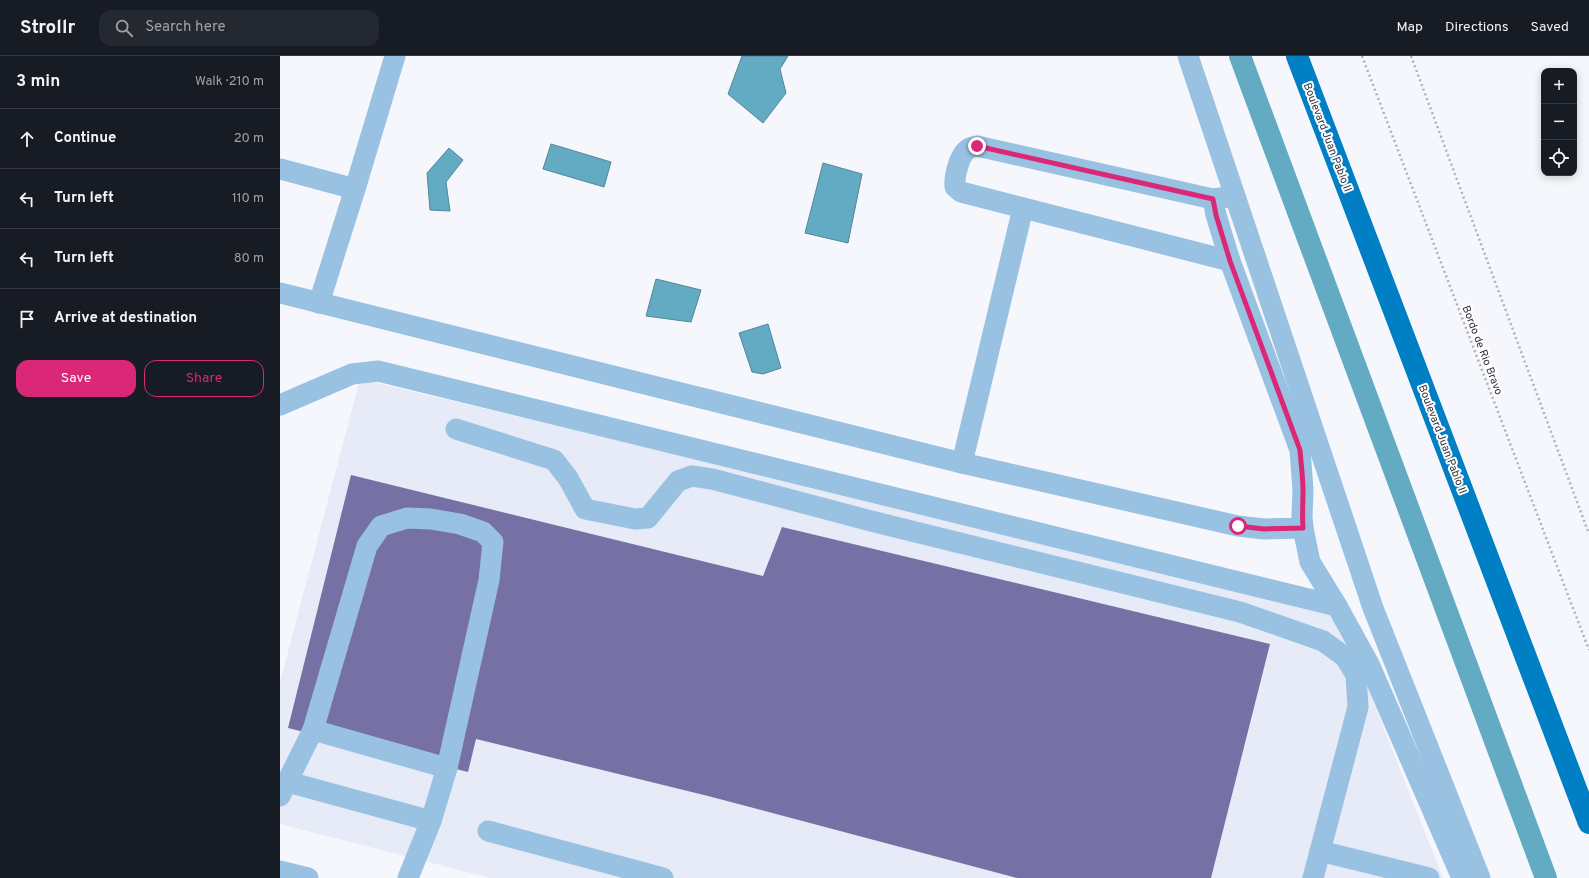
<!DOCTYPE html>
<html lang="en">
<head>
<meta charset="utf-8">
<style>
  :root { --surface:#171b24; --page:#242831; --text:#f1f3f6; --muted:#9ea1a6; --line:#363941; --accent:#db2777 }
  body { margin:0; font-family:Overpass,sans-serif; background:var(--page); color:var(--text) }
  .controls { position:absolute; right:12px; top:12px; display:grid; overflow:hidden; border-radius:8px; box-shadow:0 2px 10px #0003 }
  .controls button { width:36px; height:36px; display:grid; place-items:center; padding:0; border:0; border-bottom:1px solid var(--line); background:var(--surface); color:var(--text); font:20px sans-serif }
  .stop { position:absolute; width:12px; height:12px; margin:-9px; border:3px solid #db2777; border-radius:50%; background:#fff }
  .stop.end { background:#db2777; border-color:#fff; box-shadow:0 1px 4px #0008 }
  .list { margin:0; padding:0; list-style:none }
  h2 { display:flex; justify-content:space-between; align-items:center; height:52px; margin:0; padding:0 16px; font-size:17px }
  h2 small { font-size:13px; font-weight:400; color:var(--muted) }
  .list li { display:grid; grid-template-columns:26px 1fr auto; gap:12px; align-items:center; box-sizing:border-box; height:60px; padding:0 16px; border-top:1px solid var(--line) }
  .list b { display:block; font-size:15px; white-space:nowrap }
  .list em { font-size:13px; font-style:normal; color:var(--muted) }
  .actions { display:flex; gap:8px; padding:12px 16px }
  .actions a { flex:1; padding:9px 0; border:1px solid var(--accent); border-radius:12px; text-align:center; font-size:14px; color:var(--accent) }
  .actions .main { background:var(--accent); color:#fff }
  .icon { flex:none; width:22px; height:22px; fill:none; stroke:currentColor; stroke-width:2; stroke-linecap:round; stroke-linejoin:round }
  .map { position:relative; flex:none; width:1309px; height:822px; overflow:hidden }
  header { display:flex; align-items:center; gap:24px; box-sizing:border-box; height:56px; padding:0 20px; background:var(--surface); border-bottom:1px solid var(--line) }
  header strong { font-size:19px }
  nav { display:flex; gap:22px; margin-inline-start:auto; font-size:14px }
  .search { width:280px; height:36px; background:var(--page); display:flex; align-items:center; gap:10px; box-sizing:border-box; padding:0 14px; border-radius:12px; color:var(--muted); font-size:15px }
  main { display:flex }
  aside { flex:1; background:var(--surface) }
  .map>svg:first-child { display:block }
  .built { fill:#e6ebf7 }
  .water { fill:#62abc3; stroke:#53879b }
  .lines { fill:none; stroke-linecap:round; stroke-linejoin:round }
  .canal { stroke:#62abc3; stroke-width:22 }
  .building { fill:#7670a5 }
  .path { stroke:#afb1b8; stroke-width:2.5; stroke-dasharray:2 3; stroke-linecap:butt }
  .minor { stroke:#99c1e2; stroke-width:21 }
  .highway { stroke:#007fc5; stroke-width:22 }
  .route { stroke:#db2777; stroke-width:5 }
  .labels { text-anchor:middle; stroke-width:4; stroke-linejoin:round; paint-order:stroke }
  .street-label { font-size:11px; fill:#31343d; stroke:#fff }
</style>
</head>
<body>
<header>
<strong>Strollr</strong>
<div class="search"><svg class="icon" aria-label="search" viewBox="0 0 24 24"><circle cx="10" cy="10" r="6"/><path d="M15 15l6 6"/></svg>Search here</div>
<nav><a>Map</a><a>Directions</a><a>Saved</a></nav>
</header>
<main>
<aside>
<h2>3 min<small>Walk · 210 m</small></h2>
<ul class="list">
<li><svg class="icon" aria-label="ahead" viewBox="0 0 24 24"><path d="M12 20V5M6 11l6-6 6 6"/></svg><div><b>Continue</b></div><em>20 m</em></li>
<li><svg class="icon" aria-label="left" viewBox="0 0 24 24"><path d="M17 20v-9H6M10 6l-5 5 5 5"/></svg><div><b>Turn left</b></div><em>110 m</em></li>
<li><svg class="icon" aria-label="left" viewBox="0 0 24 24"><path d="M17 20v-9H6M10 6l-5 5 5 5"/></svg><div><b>Turn left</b></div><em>80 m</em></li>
<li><svg class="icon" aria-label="arrive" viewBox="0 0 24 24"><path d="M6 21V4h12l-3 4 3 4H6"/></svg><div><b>Arrive at destination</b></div></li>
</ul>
<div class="actions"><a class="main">Save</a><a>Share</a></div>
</aside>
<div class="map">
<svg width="1309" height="822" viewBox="0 0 1309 822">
  <rect width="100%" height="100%" fill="#f5f7fc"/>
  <!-- built -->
  <polygon class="built" points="80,323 1058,556 1163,822 210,822 0,768 0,626"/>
  <!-- water -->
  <g class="water">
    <polygon points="462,0 508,0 500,13 506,37 483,67 448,38"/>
    <polygon points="271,88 331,106 324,131 263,113"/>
    <polygon points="169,92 183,104 166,126 170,155 150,154 147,117"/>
    <polygon points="543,107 582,118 568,187 525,177"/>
    <polygon points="376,223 421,234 411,266 366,260"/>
    <polygon points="488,268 501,312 483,318 472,316 459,277"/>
  </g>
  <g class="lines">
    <!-- canal -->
    <polyline class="canal" points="960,0 1266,822"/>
  </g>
  <!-- building -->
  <polygon class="building" points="71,419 483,520 502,471 990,588 931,822 737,822 428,740 196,683 188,716 8,672"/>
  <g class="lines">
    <!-- path -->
    <g class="path">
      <polyline points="1082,0 1309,594"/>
      <polyline points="1131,0 1309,478"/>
    </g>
    <!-- minor -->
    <g class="minor">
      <polyline points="0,113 75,133"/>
      <polyline points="955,140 1093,552 1200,822"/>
      <path d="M933,143L697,90C694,91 690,91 688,93C679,99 674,121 675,131L681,136L950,205"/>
      <polyline points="0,237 682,407 958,470 984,473 1023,472 1022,460 1023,434 1020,394 950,205 936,159 933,143 955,140 908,0"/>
      <polyline points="39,247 75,133 115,0"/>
      <polyline points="0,349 72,318 98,315 1057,550"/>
      <polyline points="176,373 274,404 288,422 305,453 355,463 368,462 398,425 412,420 432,423 595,466 960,556 1043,585 1065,601 1076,619 1078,651 1033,822"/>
      <polyline points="682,407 743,152"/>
      <polyline points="1023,472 1030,506 1057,550 1089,608 1182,822"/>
      <polyline points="33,674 167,712"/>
      <polyline points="8,726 151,765"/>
      <polyline points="0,740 33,674 87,490 101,470 127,462 151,463 180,468 203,476 213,486 209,524 167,712 151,765 128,822"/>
      <polyline points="208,775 383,822"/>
      <polyline points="1040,795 1149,822"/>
      <polyline points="0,815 28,822"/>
    </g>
    <!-- highway -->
    <polyline class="highway" points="1017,0 1309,767"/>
  </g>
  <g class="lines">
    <!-- route -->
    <path class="route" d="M697,90L933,143L936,159L950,205L1020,394C1021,408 1023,421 1023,435C1023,448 1022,460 1023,472L984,473L958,470"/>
  </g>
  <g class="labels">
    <!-- street labels -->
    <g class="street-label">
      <text transform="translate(1048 81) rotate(69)" y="4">Boulevard Juan Pablo II</text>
      <text transform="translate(1203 294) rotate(69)" y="4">Bordo de Rio Bravo</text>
      <text transform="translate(1163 383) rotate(69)" y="4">Boulevard Juan Pablo II</text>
    </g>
  </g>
</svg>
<div class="controls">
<button>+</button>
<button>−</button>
<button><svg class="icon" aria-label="locate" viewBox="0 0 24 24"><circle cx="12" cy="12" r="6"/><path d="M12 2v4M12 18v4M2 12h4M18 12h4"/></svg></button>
</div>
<div class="stop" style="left:958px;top:470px"></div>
<div class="stop end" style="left:697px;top:90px"></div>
</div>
</main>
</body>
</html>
